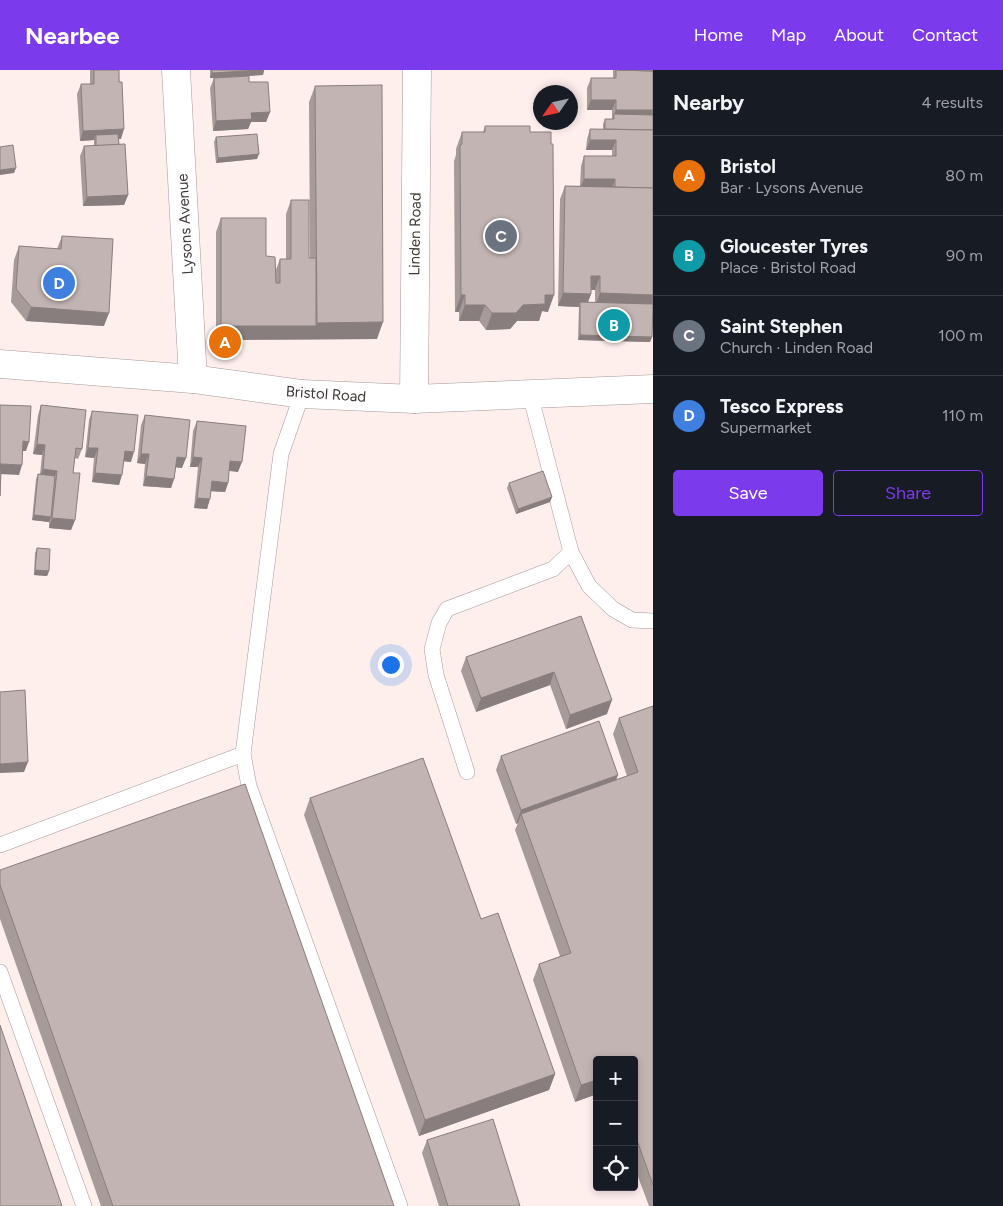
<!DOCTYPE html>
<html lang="en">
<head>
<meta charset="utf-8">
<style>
  :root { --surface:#171b24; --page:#20242c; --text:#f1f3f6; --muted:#9ea1a6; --line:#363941; --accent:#7c3aed }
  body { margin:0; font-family:Figtree,sans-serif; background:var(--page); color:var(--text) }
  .controls { position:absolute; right:15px; bottom:15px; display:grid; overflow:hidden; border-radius:5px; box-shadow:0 2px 8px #0003 }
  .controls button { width:45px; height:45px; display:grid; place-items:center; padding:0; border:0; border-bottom:1px solid var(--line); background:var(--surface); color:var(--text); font:25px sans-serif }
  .compass { position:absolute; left:533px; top:15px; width:45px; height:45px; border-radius:50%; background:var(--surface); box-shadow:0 2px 8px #0003; rotate:236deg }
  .you { position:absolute; left:390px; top:594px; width:18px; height:18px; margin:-12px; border:4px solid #fff; border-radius:50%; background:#1a73e8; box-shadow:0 0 0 8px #1a73e833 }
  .badge { display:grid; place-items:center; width:32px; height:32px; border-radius:50%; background:var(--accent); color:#fff; font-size:16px; font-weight:700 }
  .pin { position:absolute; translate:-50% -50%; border:2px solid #fff; box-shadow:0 1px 5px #0006 }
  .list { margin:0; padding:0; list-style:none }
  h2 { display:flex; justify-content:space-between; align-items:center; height:65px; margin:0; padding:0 20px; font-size:21px }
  h2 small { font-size:16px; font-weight:400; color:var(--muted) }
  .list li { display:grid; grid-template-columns:32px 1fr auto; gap:15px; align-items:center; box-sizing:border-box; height:80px; padding:0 20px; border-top:1px solid var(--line) }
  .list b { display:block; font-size:19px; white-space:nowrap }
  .list p { margin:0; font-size:16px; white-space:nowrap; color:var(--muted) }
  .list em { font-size:16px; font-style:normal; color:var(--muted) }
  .actions { display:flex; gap:10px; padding:15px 20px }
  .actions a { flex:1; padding:11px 0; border:1px solid var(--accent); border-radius:5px; text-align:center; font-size:18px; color:var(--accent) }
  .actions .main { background:var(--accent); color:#fff }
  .icon { flex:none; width:28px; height:28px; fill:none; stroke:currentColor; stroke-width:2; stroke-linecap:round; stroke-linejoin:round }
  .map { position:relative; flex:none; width:653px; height:1136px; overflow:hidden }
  header { display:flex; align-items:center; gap:30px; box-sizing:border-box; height:70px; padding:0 25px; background:var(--accent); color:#fff }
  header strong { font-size:24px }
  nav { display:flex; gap:28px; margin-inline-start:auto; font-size:18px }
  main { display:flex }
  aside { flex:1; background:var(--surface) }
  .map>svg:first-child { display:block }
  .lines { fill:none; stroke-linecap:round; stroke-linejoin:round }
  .lane-casing { stroke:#a69997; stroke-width:16 }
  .street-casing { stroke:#a69997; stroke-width:29 }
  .secondary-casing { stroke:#a69997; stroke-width:29 }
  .lane { stroke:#fff; stroke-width:15 }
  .street { stroke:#fff; stroke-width:28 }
  .secondary { stroke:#fff; stroke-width:28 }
  .wall { fill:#a79b99; fill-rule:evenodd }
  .shaded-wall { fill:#887e7d }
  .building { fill:#c2b4b2; stroke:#887e7d }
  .labels { text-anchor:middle; stroke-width:5; stroke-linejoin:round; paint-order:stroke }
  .street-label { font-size:15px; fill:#3f3938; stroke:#fff }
</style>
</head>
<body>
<header>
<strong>Nearbee</strong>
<nav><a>Home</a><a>Map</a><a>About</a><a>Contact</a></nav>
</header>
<main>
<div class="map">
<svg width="653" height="1136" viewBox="0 0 653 1136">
  <rect width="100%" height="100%" fill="#feefed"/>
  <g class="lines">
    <defs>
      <g id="lane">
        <polyline points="302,324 281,384 243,684 249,716 400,1136"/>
        <polyline points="530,324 571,482 589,516 613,539 632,550 653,551"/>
        <polyline points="467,702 436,605 432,579 439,553 447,539 553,499 571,482"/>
        <polyline points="0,775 243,684"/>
        <polyline points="0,902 84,1136"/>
      </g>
      <g id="street">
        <polyline points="176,0 193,309"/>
        <polyline points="414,329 417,0"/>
      </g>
      <polyline id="secondary" points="0,294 193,309 302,324 414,329 653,319"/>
    </defs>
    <!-- lane casing -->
    <use href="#lane" class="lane-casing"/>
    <!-- street casing -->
    <use href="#street" class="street-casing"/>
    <!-- secondary casing -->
    <use href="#secondary" class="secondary-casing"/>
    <!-- lane -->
    <use href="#lane" class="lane"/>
    <!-- street -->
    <use href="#street" class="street"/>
    <!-- secondary -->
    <use href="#secondary" class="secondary"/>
  </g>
  <!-- wall -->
  <g class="wall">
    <polygon points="90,0 119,0 121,69 119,69 119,75 128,125 124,135 83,136 80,86 84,76 94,76 94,70 80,71 77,24 81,14 90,14"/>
    <polygon points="210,0 264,0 263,5 218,8 249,12 270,42 266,52 251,52 248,59 213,61 210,18 214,8 210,8"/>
    <path d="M613,0H653V233L652,267L650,272L578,270L579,237L558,236L560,129L565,116H580L581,96L584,86H612V80H586L587,69L590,59H603V54L605,49H612V40H587V18L591,8H613ZM591,220H595V232H588L591,224Z"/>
    <polygon points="315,16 377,269 216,270 216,162 221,148 266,186 275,202 280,189 286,189 286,144 291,130 309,188 310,188 309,32"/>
    <polygon points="485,56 548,242 542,241 539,251 517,251 510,259 486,260 479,251 459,251 459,242 455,242 454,91 456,85 456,79 462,62 483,62"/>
    <polygon points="216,67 257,89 216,93 214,72"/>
    <polygon points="62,166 104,256 26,251 11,232 14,190 19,176 57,179"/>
    <polygon points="41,335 82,379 78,389 75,388 73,403 75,450 71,460 49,458 49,452 32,450 36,409 38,404 40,404 42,385 33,384 38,345"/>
    <polygon points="92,341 131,392 124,391 119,415 92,412 94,388 85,387 89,350"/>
    <polygon points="145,345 182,398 176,397 174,409 171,418 143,416 145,394 137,393 141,355"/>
    <polygon points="197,351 238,402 229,401 228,413 225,422 211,421 207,439 194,438 198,397 190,397 193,361"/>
    <polygon points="509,413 552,427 550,432 516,444 507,418"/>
    <polygon points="37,478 49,501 47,506 34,505 35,483"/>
    <polygon points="581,546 607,644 566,659 550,615 476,642 461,601 466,587"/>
    <polygon points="653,636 653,1136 649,1136 634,1096 634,990 597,990 597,1024 575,1032 533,910 539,894 560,886 515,760 518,753 516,754 496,700 501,686 616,710 627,706 613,664 619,648"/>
    <polygon points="310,728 481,849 555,1004 549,1020 419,1066 304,745"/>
    <polygon points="0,800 394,1136 101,1136 0,849"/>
    <polygon points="427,1070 520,1136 439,1136 422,1083"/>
  </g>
  <!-- shaded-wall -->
  <g class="shaded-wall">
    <polygon points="264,0 263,5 210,8 212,3"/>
    <polygon points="591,30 616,30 612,40 587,40"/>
    <polygon points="616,40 653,40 653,44 651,50 614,44 612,49"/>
    <polygon points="270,42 266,52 251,52 248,59 213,61 216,51 251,43"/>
    <polygon points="124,59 121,69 96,70 96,65 94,70 80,71 83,61"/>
    <polygon points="590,70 616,70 612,80 586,80"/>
    <polygon points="259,84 257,89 216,93 218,88"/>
    <polygon points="16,98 14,103 0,105 0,100"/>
    <polygon points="584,109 615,109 612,119 580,118"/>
    <polygon points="128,125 124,135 83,136 87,127"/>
    <polygon points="591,206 600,206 595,220 586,220"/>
    <polygon points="563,223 591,224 586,237 580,232 579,237 558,236"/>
    <polygon points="600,223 653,225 653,233 651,239 595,237"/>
    <polygon points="461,225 465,225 459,242 455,242"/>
    <polygon points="545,225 554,225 548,242 542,241 539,251 517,251 510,259 486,260 492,243"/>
    <polygon points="465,235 485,235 479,251 459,251"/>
    <polygon points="31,237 109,243 104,256 26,251"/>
    <polygon points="383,252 377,269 216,270 221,256 316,256 317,253"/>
    <polygon points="580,265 652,267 650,272 578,270"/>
    <polygon points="23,371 29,372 26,381 20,381"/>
    <polygon points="37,374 45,375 42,385 33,384"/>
    <polygon points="88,378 98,378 94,388 85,387"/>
    <polygon points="125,381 134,382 131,392 121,391"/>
    <polygon points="141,384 149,384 145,394 137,393"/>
    <polygon points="177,387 186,388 182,398 173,397"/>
    <polygon points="193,387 202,388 198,397 190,397"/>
    <polygon points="230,391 242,392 238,402 227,400"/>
    <polygon points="0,394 22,395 19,405 0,404"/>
    <polygon points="43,399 57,401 53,411 39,409"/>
    <polygon points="95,403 122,405 119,415 92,412"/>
    <polygon points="146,406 174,409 171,418 143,416"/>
    <polygon points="212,411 228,413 225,422 208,421"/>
    <polygon points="552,427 550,432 516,444 518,439"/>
    <polygon points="197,428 210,429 207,439 194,438"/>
    <polygon points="34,445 51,447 49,452 32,450"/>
    <polygon points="52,448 75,450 71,460 49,458"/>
    <polygon points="35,500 49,501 47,506 34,505"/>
    <polygon points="554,602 550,615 476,642 481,628"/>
    <polygon points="612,630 607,644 566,659 570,645"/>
    <polygon points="28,692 24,702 0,703 0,694"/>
    <polygon points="618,705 613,719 521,744 518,753 516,754 521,740"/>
    <polygon points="555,1004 549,1020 419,1066 425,1050"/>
    <polygon points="597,1010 597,1024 575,1032 581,1015"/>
  </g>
  <!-- building -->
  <g class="building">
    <polygon points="94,0 119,0 119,12 122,12 124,59 83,61 81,14 94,14"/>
    <polygon points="212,0 262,0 212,3"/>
    <polygon points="616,0 653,1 653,40 616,40 616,30 591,30 591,8 616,8"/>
    <polygon points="618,0 653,0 653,1"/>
    <polygon points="249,6 249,12 268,12 270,42 251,43 252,49 216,51 214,8"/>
    <polygon points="382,15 383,252 317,253 315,16"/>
    <polygon points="614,44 653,45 653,60 605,59 605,49 614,49"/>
    <polygon points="485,56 530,56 530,62 551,62 551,74 553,74 554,225 545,225 545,234 523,235 516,243 492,243 485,235 465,235 465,225 461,225 460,75 462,74 462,62 485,62"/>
    <polygon points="590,59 653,60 653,118 615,117 615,109 584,109 584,86 616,86 616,70 590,70"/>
    <polygon points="118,64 119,75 96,76 96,65"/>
    <polygon points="257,64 259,84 218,88 216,67"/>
    <polygon points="125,74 128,125 87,127 84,76"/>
    <polygon points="13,75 16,98 0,100 0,77"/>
    <polygon points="565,116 653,118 653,225 600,223 600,206 591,206 591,224 563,223"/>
    <polygon points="291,130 309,130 309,188 316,188 316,256 221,256 221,148 266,148 266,186 275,187 276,213 280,213 280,189 291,189"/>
    <polygon points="62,166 113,169 109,243 31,237 16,219 19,176 61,179"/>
    <polygon points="580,232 653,234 652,267 580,265"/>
    <polygon points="0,335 31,336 29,372 23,371 22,395 0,394"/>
    <polygon points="41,335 86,340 82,379 76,378 73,403 80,403 75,450 52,448 57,401 43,399 45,375 37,374"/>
    <polygon points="92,341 138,345 134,382 125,381 122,405 95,403 98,378 88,378"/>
    <polygon points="145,345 190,350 186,388 177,387 174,409 146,406 149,384 141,384"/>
    <polygon points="197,351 246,356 242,392 230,391 228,413 212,411 210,429 197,428 202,388 193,387"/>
    <polygon points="0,401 1,401 0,426"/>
    <polygon points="543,401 552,427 518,439 509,413"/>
    <polygon points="38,404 55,406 51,447 34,445"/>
    <polygon points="37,478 50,479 49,501 35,500"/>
    <polygon points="581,546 612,630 570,645 554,602 481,628 466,587"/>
    <polygon points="25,620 28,692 0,694 0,622"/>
    <polygon points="653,636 653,1115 634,1062 634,990 597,990 597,1010 581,1015 539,894 571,883 521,744 638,702 619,648"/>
    <polygon points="599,651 618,705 521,740 501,686"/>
    <polygon points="423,688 481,849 498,843 555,1004 425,1050 310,728"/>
    <polygon points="245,714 394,1136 113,1136 0,815 0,800"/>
    <polygon points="0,955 62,1136 0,1136"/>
    <polygon points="493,1049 520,1136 448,1136 427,1070"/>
  </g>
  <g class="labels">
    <!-- street labels -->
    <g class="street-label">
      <text transform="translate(185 154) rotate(-93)" y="5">Lysons Avenue</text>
      <text transform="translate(415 164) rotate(-89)" y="5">Linden Road</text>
      <text transform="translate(326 324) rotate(4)" y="5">Bristol Road</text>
    </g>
  </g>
</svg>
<div class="controls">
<button>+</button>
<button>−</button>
<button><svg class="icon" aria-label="locate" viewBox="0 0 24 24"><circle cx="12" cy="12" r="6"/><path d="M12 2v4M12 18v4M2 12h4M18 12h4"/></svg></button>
</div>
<svg class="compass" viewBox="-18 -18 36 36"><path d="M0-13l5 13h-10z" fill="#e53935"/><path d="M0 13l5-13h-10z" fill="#9ea1a6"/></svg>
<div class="you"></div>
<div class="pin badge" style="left:225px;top:272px;background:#e8710a">A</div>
<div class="pin badge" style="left:614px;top:255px;background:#0f9aa8">B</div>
<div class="pin badge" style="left:501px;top:166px;background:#6b7280">C</div>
<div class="pin badge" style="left:59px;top:213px;background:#3f7fe0">D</div>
</div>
<aside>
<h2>Nearby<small>4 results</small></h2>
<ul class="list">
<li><span class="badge" style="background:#e8710a">A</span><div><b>Bristol</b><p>Bar · Lysons Avenue</p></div><em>80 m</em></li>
<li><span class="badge" style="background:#0f9aa8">B</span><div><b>Gloucester Tyres</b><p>Place · Bristol Road</p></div><em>90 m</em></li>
<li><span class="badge" style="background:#6b7280">C</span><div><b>Saint Stephen</b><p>Church · Linden Road</p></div><em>100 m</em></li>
<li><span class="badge" style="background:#3f7fe0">D</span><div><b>Tesco Express</b><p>Supermarket</p></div><em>110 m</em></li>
</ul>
<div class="actions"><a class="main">Save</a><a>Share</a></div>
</aside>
</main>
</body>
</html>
